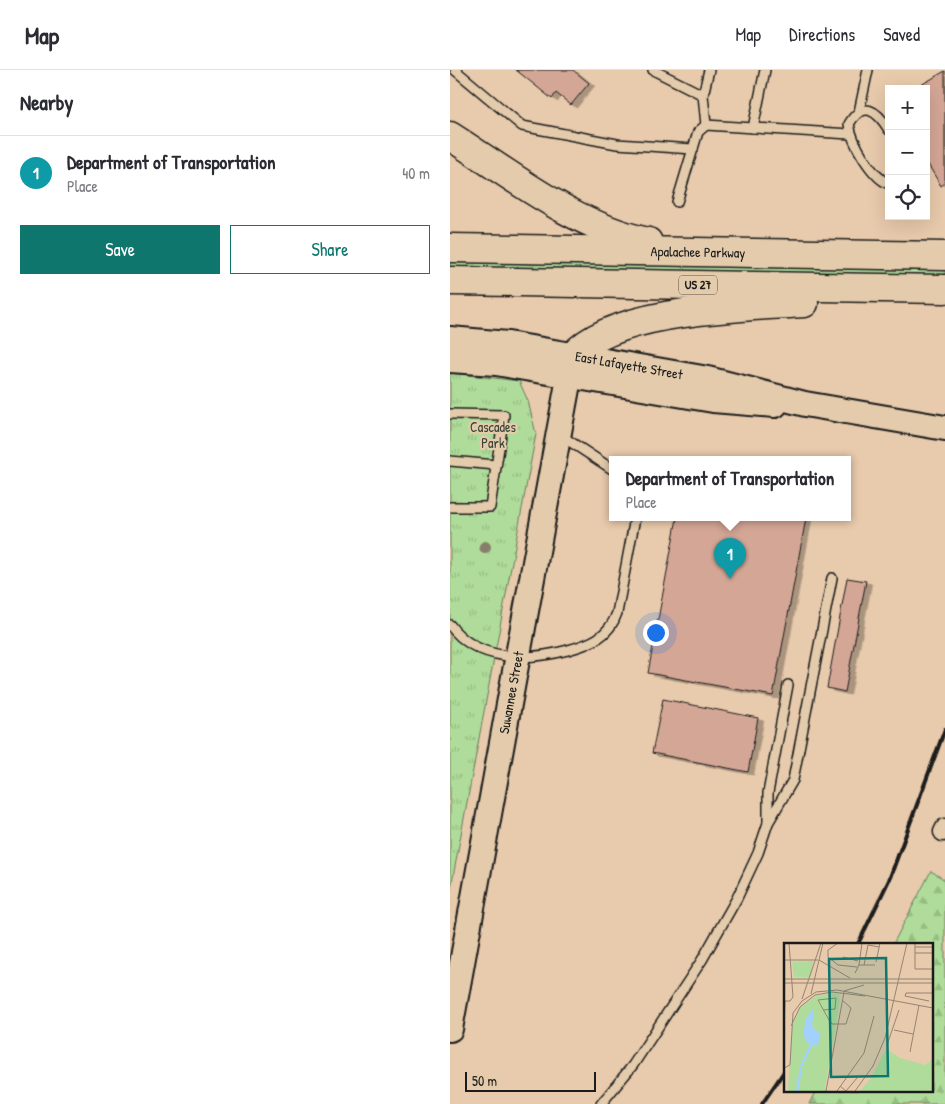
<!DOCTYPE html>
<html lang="en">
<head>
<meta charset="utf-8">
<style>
  :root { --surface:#fff; --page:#f2f2f3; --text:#2b2b33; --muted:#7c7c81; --line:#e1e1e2; --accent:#0f766e }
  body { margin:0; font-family:"Patrick Hand",sans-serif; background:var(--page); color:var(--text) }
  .controls { position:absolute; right:15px; top:15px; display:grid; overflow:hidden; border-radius:0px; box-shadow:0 5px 20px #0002 }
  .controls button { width:45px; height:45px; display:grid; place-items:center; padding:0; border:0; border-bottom:1px solid var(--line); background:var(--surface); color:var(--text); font:25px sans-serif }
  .scale { position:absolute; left:15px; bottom:12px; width:131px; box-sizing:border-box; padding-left:5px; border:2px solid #1c1c1c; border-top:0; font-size:14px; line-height:18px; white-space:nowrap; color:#1c1c1c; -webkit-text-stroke:4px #e3cbab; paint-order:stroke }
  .you { position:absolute; left:205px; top:562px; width:18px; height:18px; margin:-12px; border:4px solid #fff; border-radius:50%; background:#1a73e8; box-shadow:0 0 0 8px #1a73e833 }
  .badge { display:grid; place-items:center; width:32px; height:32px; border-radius:50%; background:var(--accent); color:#fff; font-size:16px; font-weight:700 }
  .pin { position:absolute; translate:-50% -41px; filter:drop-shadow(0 1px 2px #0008) }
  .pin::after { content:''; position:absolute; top:26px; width:18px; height:15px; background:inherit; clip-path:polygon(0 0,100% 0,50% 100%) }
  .popup { position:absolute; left:159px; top:386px; width:242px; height:65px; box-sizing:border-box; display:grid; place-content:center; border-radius:0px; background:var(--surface); filter:drop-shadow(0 1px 4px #0005); font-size:16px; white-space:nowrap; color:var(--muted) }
  .popup b { font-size:19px; color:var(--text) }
  .popup::after { content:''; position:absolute; left:50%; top:100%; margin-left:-10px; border:10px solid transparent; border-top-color:var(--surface) }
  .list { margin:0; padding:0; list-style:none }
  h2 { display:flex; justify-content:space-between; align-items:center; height:65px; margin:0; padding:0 20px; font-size:21px }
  h2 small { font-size:16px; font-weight:400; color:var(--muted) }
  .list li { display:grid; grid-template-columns:32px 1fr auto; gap:15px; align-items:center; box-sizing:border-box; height:75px; padding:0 20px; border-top:1px solid var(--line) }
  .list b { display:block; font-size:19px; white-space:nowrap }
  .list p { margin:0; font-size:16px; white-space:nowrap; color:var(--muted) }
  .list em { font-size:16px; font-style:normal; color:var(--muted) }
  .actions { display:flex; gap:10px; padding:15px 20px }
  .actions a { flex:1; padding:11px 0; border:1px solid var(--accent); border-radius:0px; text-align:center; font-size:18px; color:var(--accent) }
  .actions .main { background:var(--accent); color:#fff }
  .icon { flex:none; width:28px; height:28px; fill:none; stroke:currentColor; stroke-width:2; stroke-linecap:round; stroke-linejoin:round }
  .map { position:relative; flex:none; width:495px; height:1034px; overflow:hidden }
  header { display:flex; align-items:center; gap:30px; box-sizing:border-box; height:70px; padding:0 25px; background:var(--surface); border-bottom:1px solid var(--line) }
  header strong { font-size:24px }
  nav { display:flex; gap:28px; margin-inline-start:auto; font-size:18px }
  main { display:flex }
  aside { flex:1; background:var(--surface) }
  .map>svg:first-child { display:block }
  .grass { fill:url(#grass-tufts); stroke:#667c5b }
  .forest { fill:url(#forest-firs); stroke:#667c5b }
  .building { fill:#d4a696; stroke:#1c1c1c; filter:url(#shadow) }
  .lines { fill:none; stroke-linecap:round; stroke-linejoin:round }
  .lane-casing { stroke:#1c1c1c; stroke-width:12 }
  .street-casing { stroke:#1c1c1c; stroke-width:21 }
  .secondary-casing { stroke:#1c1c1c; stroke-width:28 }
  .primary-casing { stroke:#1c1c1c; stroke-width:31 }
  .lane { stroke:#e3cbab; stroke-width:9 }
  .street { stroke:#e3cbab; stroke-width:18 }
  .secondary { stroke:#e3cbab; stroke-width:24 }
  .primary { stroke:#e3cbab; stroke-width:28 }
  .rail { stroke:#1c1c1c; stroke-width:4 }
  .tree { fill:#887f6b }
  .labels { text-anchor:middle; stroke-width:4.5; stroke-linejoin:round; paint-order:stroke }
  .shield { fill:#e3cbab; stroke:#585047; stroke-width:1 }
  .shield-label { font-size:12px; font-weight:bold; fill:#1c1c1c }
  .street-label { font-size:14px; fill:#1c1c1c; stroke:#e3cbab }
  .park-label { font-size:14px; fill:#394235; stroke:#e3cbab }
  .inset-river { fill:none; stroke:#a2d1fe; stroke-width:2.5 }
  .inset-road { fill:none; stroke:#968472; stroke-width:1 }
  .view { fill:#0f766e; fill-opacity:0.15; stroke:#0f766e; stroke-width:2.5 }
  .inset-edge { fill:none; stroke:#1c1c1c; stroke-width:2.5 }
</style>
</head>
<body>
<header>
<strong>Map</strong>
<nav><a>Map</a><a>Directions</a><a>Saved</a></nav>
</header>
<main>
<aside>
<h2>Nearby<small></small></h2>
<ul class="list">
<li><span class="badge" style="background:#0f9aa8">1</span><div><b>Department of Transportation</b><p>Place</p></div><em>40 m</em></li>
</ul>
<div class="actions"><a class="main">Save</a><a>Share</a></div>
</aside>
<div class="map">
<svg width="495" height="1034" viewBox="0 0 495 1034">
  <defs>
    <pattern id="grass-tufts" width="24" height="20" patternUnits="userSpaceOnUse" patternTransform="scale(1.25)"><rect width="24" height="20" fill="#afdc9a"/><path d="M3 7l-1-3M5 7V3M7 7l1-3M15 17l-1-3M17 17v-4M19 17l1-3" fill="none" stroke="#96bc84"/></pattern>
    <pattern id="forest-firs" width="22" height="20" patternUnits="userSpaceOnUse" patternTransform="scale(1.25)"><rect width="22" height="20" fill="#afdc9a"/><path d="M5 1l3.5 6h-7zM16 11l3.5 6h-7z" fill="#96bc84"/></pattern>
    <filter id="shadow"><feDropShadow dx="5.5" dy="3" stdDeviation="0" flood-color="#0004"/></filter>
  </defs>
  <rect width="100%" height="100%" fill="#e8caac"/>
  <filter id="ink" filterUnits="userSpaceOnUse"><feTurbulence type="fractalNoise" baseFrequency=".02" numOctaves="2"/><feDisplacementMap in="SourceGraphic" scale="10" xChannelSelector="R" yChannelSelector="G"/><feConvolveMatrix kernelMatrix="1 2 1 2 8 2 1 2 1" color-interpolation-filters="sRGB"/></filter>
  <g filter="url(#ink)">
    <!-- grass -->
    <g class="grass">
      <polygon points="0,187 495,195 495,209 0,201"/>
      <polygon points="0,303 69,311 78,331 86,364 0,823"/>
    </g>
    <!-- forest -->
    <polygon class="forest" points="481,801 495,810 495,1034 359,1034 366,1020 481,1020 481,874 443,874"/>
    <!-- building -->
    <g class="building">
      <polygon points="66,0 123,0 139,13 121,35 106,23 102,29"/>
      <polygon points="495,1 495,113 491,116 476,91 476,19 464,19"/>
      <polygon points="227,448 356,448 323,626 198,603"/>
      <polygon points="397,508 416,511 395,622 377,618"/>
      <polygon points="213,629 308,648 298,702 202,683"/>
    </g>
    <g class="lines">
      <defs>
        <g id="lane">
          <polyline points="5,0 72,56 167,74 243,79"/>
          <polyline points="203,0 253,25"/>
          <polyline points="409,42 418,0"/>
          <polyline points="256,55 253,25 259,0"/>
          <polyline points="303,58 315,0"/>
          <path d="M439,60C427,40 413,30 399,54C402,73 422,107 439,114"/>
          <polyline points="227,132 248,62 256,55 400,64"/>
          <polyline points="0,344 54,345 40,437 0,437"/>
          <polyline points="110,365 162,399"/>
          <polyline points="0,391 46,395"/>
          <path d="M0,555C27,592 78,591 118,580C140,574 159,567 167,543L185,448"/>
          <polyline points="318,752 318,723 338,615"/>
          <polyline points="151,1034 183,995 252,890 287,828 308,783 318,753 343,710 382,508"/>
        </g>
        <polyline id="street" points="493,762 495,758"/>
        <g id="secondary">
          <path id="s1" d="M0,269L58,274L258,309L355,334L495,358"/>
          <polyline points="0,290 46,293 263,330 325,335"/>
          <path id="s2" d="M0,959C41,735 81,510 123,286"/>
        </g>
        <g id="primary">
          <path d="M0,66C63,106 124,156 198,172"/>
          <path id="s3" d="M0,178L495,186"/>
          <polyline points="0,211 495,219"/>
          <path d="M123,286C163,239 295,237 354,233"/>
        </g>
      </defs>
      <!-- lane casing -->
      <use href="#lane" class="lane-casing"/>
      <!-- street casing -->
      <use href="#street" class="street-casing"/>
      <!-- secondary casing -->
      <use href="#secondary" class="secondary-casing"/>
      <!-- primary casing -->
      <use href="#primary" class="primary-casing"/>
      <!-- lane -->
      <use href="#lane" class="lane"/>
      <!-- street -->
      <use href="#street" class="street"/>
      <!-- secondary -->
      <use href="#secondary" class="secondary"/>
      <!-- primary -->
      <use href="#primary" class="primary"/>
      <!-- rail -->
      <g class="rail">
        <polyline points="408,874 439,810 495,659"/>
        <polyline points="312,1034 335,1000"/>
      </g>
    </g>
    <!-- trees -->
    <circle class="tree" cx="35" cy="477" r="6"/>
  </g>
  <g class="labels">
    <!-- shield labels -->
    <rect class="shield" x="229" y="205.5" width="38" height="19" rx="4"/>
    <g class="shield-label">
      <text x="248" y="219">US 27</text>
    </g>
    <!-- street labels -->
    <g class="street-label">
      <text dy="5" stroke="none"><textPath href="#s3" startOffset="248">Apalachee Parkway</textPath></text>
      <text dy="5" stroke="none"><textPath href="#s1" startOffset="181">East Lafayette Street</textPath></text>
      <text dy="5" stroke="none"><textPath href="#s2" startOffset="342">Suwannee Street</textPath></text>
    </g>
    <!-- park labels -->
    <g class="park-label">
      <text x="43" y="362">Cascades<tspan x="43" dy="16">Park</tspan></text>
    </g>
  </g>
  <!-- overview -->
  <g transform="translate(334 873)">
    <rect width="149" height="149" fill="#e8caac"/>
    <path d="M29,18L26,34H10L8,19ZM47,50L54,51L56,57L41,146L46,148H4L8,84L16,65L32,53Z" fill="#afdc9a"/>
    <path d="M102,106L116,115L141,122L149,116V148H76L87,135Z" fill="#afdc9a"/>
    <path d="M14,126H22L20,131L25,134L22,148H11L8,144L16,132Z" fill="#afdc9a"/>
    <path d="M30,65L28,83L37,92L33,103L24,101L19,91L22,75Z" fill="#a2d1fe"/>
    <path class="inset-river" d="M17,123L28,100M13,148L17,125"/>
    <path class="inset-road" d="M54,0L44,7V14L54,22L73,24M131,0V26H149M131,4H149M131,10H149M59,14L74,18M0,17H34M35,17L66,35M92,19L96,0M75,22L78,0M80,22L84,2L95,4M71,30L75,22H91M0,36H149M0,40H149M60,48L80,42M27,51L39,0M18,56L37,0M0,58H6L9,54L5,0M145,58L121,53L122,50H149M39,67L51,66L52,55L34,57L45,77L48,81H62L67,65L58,57M7,83L16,64L31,52L48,49L81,53M0,84L1,58M110,87L129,91M103,102L115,67M126,109L135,62M0,125L6,122L9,70L18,58L32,49L53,47L149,65M56,143L62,148L73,135M42,148L60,49M53,148L80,110L90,73M71,148L89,123L101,95L123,0"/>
    <path class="view" d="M102,15L104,133L47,134L45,16Z"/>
    <rect width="149" height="149" class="inset-edge"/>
  </g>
</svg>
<div class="controls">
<button>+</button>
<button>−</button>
<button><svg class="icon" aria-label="locate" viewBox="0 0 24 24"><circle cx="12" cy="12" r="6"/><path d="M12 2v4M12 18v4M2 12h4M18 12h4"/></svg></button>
</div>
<div class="scale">50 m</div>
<div class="you"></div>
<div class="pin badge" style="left:280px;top:509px;background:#0f9aa8">1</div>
<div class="popup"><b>Department of Transportation</b>Place</div>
</div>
</main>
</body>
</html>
